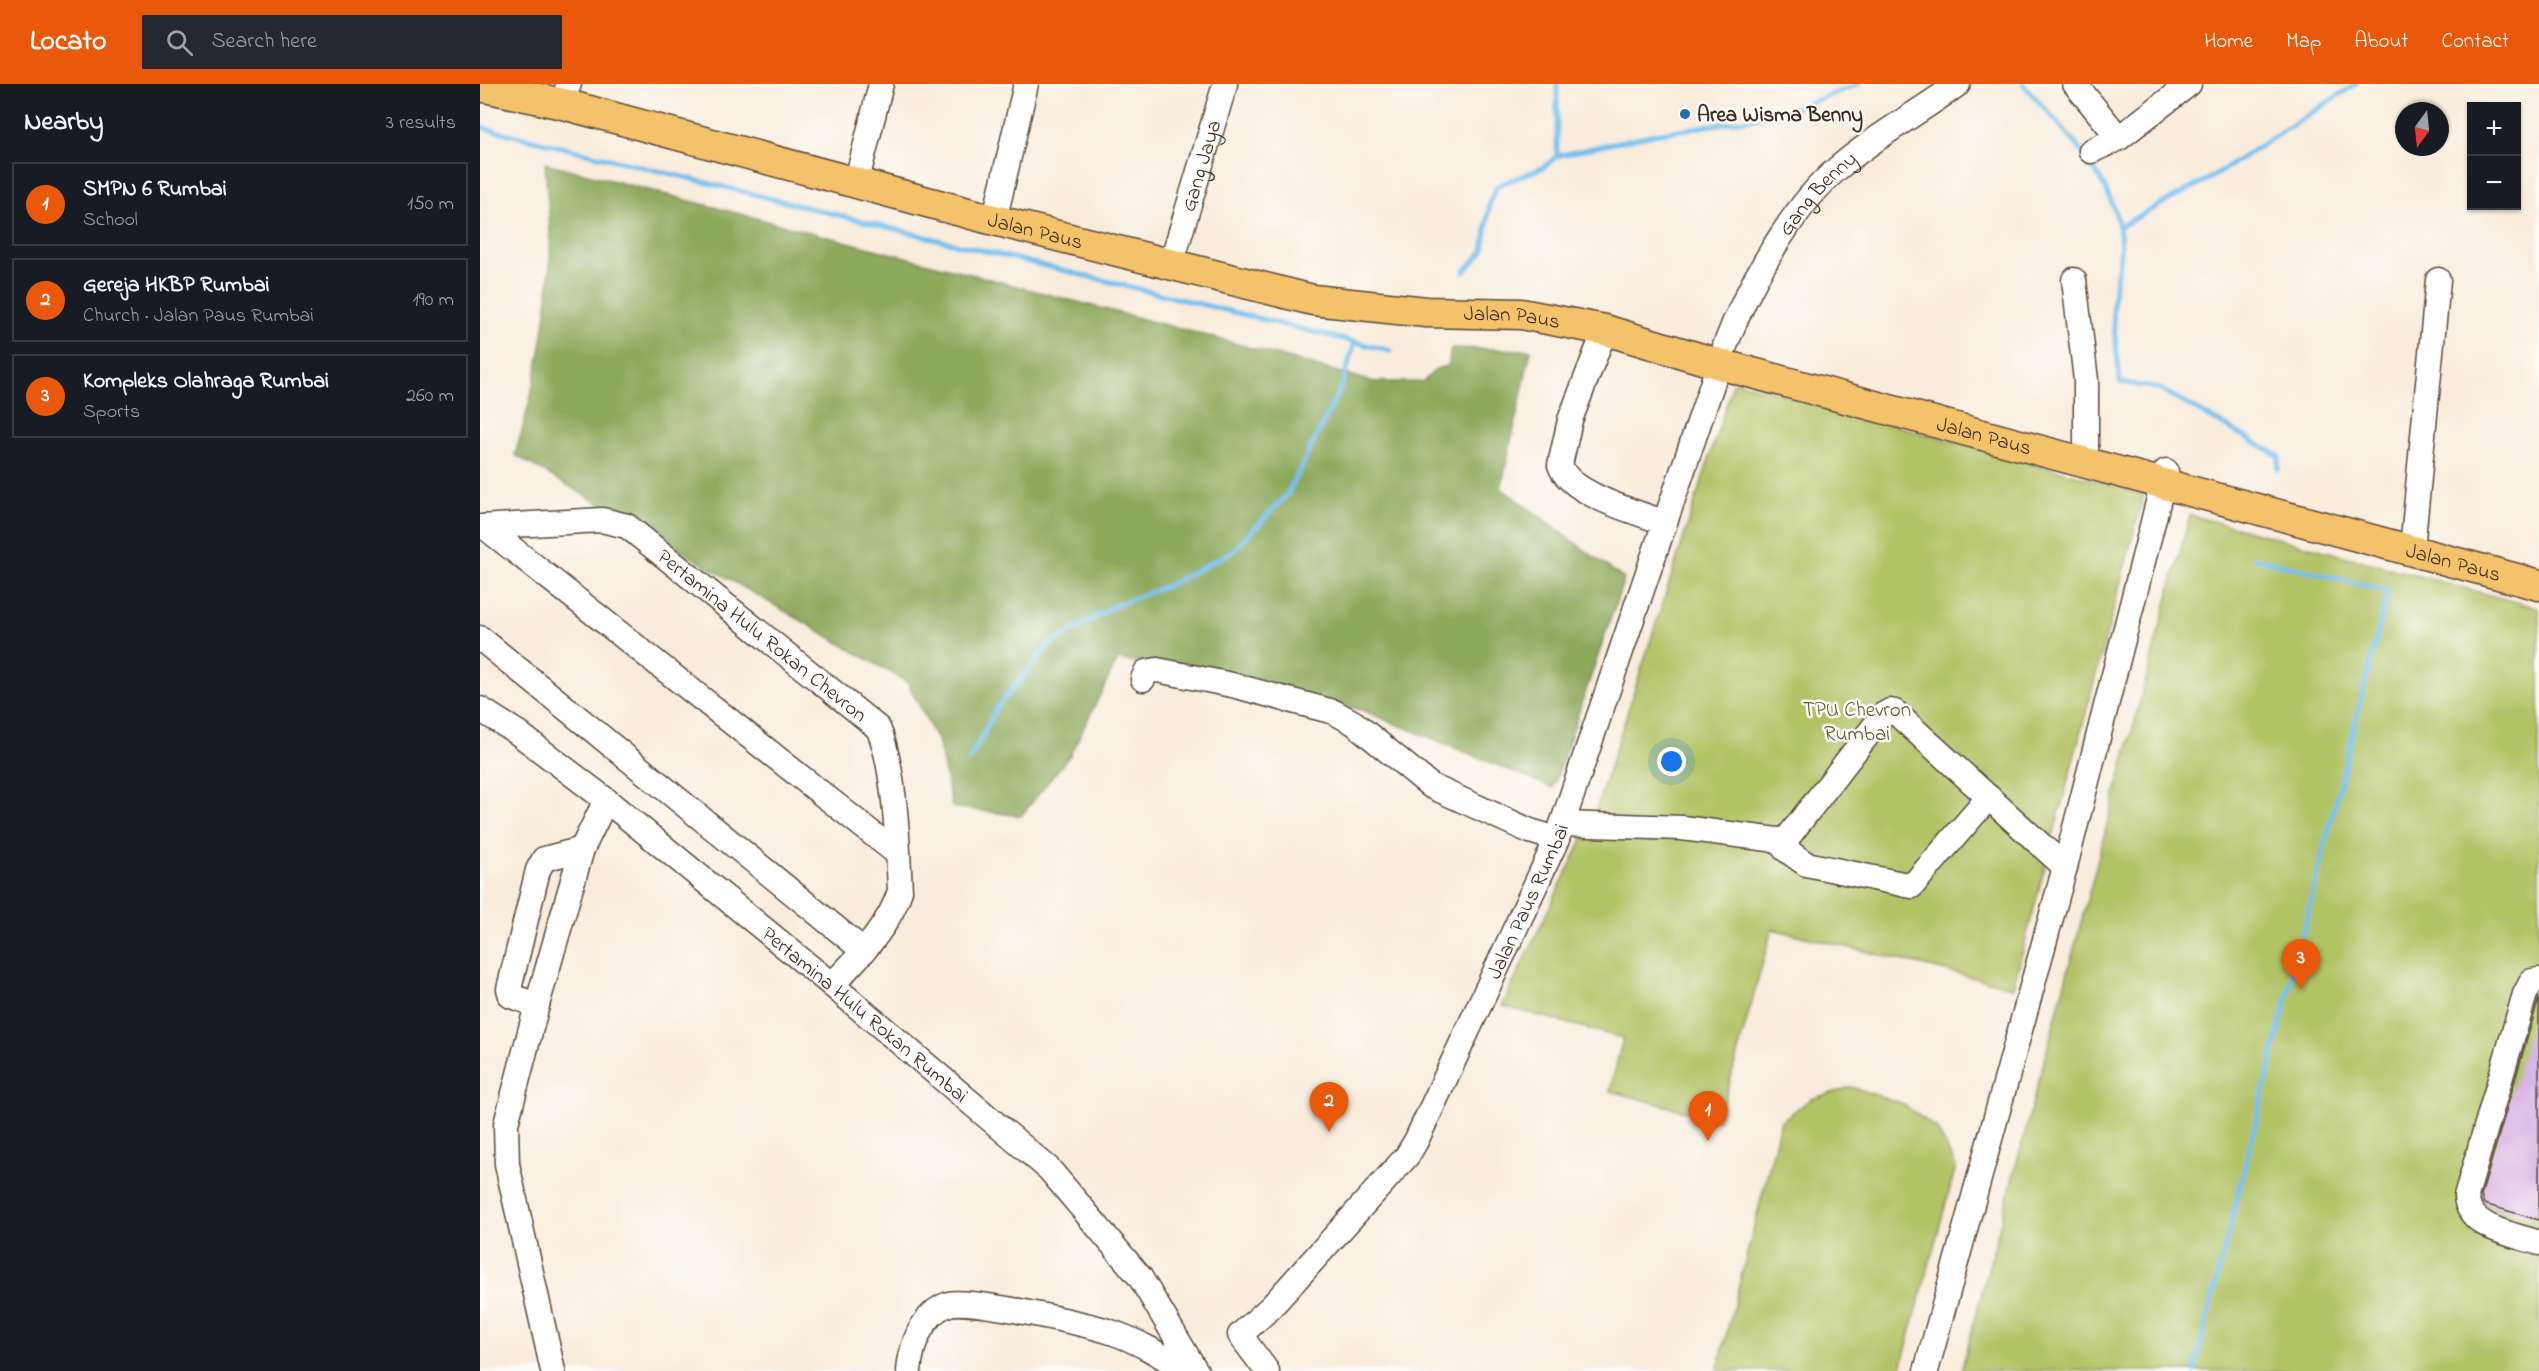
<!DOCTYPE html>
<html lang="en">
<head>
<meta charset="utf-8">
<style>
  :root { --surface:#171b24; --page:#242831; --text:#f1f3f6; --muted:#9ea1a6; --line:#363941; --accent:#ea580c }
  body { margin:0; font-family:"Indie Flower",sans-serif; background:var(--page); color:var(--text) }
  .controls { position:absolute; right:18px; top:18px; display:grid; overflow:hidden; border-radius:0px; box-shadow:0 2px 4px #0004 }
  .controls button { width:54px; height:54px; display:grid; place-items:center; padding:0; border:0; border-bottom:2px solid var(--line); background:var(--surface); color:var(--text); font:30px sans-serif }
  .compass { position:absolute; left:1915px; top:18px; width:54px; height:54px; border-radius:50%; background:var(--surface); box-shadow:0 2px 4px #0004; rotate:195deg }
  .you { position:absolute; left:1192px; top:678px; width:21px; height:21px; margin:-15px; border:4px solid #fff; border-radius:50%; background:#1a73e8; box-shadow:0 0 0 9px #1a73e833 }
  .badge { display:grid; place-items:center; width:39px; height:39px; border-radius:50%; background:var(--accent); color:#fff; font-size:20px; font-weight:700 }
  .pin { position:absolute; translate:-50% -50px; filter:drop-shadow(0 2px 3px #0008) }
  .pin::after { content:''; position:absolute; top:32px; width:21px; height:18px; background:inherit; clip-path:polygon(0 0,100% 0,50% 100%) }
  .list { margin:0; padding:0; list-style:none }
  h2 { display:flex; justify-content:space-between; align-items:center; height:78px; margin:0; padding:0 24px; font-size:26px }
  h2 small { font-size:20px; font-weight:400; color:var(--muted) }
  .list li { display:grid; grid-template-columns:39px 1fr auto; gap:18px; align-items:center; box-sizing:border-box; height:84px; margin:0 12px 12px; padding:0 12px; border:2px solid var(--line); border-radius:0px }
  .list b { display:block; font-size:22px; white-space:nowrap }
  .list p { margin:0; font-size:20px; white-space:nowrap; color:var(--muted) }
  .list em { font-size:20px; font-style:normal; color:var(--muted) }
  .icon { flex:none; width:33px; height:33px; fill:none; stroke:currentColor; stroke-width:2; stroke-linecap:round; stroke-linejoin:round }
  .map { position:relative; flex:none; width:2059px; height:1287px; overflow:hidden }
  header { display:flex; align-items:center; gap:36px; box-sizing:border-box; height:84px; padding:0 30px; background:var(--accent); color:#fff }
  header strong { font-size:28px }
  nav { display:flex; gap:33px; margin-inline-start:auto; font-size:21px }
  .search { width:420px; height:54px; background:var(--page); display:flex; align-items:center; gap:15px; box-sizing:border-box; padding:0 21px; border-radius:0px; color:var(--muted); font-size:22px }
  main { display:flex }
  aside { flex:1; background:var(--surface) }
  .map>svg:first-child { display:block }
  .green { fill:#b2c366; stroke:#767642; stroke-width:1.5 }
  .forest { fill:#8da95b; stroke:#646a3c; stroke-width:1.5 }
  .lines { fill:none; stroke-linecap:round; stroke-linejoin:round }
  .stream { stroke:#74c0ee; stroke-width:5 }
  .building { fill:#d5ade2 }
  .minor-casing { stroke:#58473a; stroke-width:27 }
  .major-casing { stroke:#58473a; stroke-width:33 }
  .minor { stroke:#fff; stroke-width:24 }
  .major { stroke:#f3c26a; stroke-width:30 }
  .poi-dot { fill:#1f6fb2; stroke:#fdfcf7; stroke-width:2 }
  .labels { text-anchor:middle; stroke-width:5; stroke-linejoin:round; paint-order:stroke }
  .poi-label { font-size:21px; font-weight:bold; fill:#3b2a1e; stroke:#fdfcf7; text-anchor:start }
  .street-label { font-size:21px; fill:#3b2a1e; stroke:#fdfcf7 }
  .park-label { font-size:21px; fill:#5f5834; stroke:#fdfcf7 }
</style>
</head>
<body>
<header>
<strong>Locato</strong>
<div class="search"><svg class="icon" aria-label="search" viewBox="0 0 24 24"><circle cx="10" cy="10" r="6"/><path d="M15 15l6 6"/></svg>Search here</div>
<nav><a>Home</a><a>Map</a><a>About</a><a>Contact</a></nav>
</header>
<main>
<aside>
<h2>Nearby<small>3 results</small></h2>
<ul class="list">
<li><span class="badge">1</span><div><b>SMPN 6 Rumbai</b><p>School</p></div><em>150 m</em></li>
<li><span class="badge">2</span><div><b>Gereja HKBP Rumbai</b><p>Church · Jalan Paus Rumbai</p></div><em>190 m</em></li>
<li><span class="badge">3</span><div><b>Kompleks Olahraga Rumbai</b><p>Sports</p></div><em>260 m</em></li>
</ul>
</aside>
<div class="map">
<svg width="2059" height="1287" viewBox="0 0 2059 1287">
  <rect width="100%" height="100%" fill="#fdfcf7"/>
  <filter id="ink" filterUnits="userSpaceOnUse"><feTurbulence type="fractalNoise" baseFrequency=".0167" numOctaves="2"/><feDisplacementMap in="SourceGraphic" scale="12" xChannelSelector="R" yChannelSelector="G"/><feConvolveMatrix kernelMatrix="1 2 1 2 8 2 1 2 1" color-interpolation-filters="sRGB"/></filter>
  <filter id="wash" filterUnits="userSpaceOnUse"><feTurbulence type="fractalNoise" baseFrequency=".008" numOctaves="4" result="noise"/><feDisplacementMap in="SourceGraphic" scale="24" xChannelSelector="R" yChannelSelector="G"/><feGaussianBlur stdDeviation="1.35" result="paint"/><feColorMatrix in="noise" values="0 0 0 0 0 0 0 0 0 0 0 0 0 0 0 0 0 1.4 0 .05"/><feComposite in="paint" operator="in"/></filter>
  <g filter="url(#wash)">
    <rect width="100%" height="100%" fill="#f9ecdc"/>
    <!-- green -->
    <g class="green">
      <polygon points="1254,297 1664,410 1533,903 1292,845 1239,1036 1130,1007 1143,954 1022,922 1115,729"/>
      <polygon points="1710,431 2059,524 2059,1287 1481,1287"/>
      <polygon points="1371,1003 1421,1019 1456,1044 1476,1082 1420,1287 1237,1287 1301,1037 1331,1015"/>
    </g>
    <!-- forest -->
    <path class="forest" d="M65,79L728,252L894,298H943L956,285L968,282L971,264L1051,266L1021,404L1144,495L1073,704L882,626L638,575L590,671L541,732L472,723L459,660L427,598L35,371C54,308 67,247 70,181C72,147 67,113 65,79Z"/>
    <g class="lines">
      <!-- stream -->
      <g class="stream">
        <polyline points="1077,0 1077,72"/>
        <path d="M1543,0C1579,41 1628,87 1639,143C1644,167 1636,188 1634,211C1631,240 1638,269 1640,298L1680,305L1799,372L1798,385"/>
        <polyline points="0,43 911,267"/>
        <polyline points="1639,143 1732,93 1876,0"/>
        <polyline points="984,188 1003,167 1010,117 1017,102 1064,83 1077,72 1174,50 1272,35 1313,25 1379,0"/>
        <polyline points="490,676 516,625 568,562 634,522 689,501 753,467 807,411 861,304 875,258"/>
        <polyline points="1714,1287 1908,507 1775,474"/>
      </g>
    </g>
    <g id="blocks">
      <!-- building -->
      <polygon class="building" points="2059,914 2059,1136 2004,1120 2001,1112"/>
    </g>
  </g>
  <g filter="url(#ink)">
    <use href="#blocks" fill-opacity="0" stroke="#58473a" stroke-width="1.5"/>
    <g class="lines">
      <defs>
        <g id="minor">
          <polyline points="1595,0 1639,54"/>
          <polyline points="87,5 89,0"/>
          <polyline points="1611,67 1639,54 1709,0"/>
          <polyline points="380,84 401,0"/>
          <polyline points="518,120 546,0"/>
          <path id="s1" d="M696,164L745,0"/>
          <polyline points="1594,196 1606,296 1606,365"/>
          <path d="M1125,246L1090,336L1080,381C1089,410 1158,429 1184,438"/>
          <path id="s2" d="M1245,262C1266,206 1311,124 1357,85C1394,53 1438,29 1478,0"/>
          <path id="s3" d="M0,443L122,436L147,442L398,644C415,681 418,764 420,807C408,845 378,873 352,901"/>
          <polyline points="5,443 418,770"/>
          <polyline points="1933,455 1958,196"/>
          <polyline points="0,554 384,867"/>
          <polyline points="663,595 666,588 677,586 752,601 854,628 874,639 951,702 1050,747 1077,755"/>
          <path id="s4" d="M0,625L38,649L126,716L352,901L569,1085L660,1193L716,1287"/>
          <polyline points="1509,713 1432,802 1326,780 1305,765 1305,757 1403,631 1410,627 1415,628 1585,783"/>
          <polyline points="1082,740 1202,744 1305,757"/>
          <path d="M2059,896L2052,897L2045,910L1986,1112C1988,1145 2033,1150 2059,1159"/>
          <polyline points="57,921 31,912 29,905 58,786 64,775 102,765"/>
          <polyline points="73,1287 27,1080 26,1040 57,921 102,765 126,716"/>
          <path d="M429,1287C431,1262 442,1229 469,1220C489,1214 606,1240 631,1248C655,1256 683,1271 703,1287"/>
          <path id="s5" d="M787,1287L760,1251L791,1223L927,1072L936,1057L1077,755L1239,280"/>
          <polyline points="1446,1287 1585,783 1686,387"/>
        </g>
        <g id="major">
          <path id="s6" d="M0,2L83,20L514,136L833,216L946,228L1041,230L1125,246L1239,280L2059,501"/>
        </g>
      </defs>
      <!-- minor casing -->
      <use href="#minor" class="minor-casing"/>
      <!-- major casing -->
      <use href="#major" class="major-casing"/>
      <!-- minor -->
      <use href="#minor" class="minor"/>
      <!-- major -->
      <use href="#major" class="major"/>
    </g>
  </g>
  <!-- markers -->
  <circle class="poi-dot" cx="1205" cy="30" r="6"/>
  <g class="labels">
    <!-- poi labels -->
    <g class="poi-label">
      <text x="1217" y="37">Area Wisma Benny</text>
    </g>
    <!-- street labels -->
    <g class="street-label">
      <text dy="7" stroke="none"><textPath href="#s1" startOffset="86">Gang Jaya</textPath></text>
      <text dy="7" stroke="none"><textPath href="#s2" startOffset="180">Gang Benny</textPath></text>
      <text dy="7" stroke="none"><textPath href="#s6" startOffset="574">Jalan Paus</textPath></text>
      <text dy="7" stroke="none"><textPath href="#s6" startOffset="1060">Jalan Paus</textPath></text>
      <text dy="7" stroke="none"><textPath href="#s6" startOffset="1548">Jalan Paus</textPath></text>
      <text dy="7" stroke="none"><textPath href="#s6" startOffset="2034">Jalan Paus</textPath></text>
      <text dy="7" stroke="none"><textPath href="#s3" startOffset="322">Pertamina Hulu Rokan Chevron</textPath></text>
      <text dy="7" stroke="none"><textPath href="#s5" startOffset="572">Jalan Paus Rumbai</textPath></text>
      <text dy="7" stroke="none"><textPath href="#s4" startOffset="492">Pertamina Hulu Rokan Rumbai</textPath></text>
    </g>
    <!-- park labels -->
    <g class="park-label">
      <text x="1377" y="632">TPU Chevron<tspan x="1377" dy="24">Rumbai</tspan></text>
    </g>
  </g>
</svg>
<div class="controls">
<button>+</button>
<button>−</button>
</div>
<svg class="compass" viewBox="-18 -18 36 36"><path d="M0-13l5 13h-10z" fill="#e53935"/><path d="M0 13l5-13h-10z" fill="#9ea1a6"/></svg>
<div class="you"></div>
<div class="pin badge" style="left:1228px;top:1057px">1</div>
<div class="pin badge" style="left:849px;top:1048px">2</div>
<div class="pin badge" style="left:1821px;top:905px">3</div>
</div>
</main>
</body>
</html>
